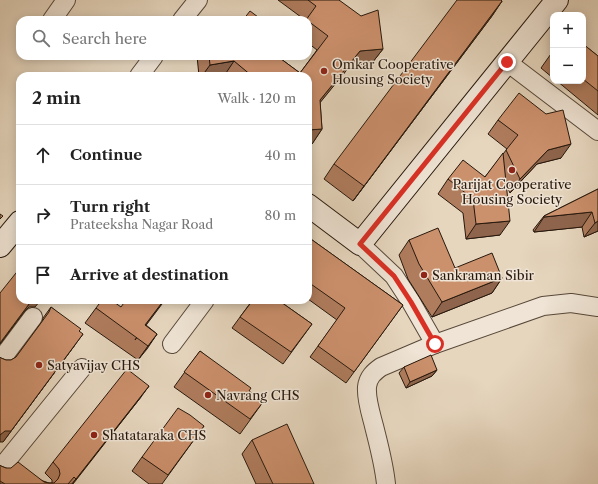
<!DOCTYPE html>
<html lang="en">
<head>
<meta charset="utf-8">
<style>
  :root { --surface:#fff; --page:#f6f6f6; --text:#222; --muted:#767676; --line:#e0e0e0 }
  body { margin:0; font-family:"Libre Caslon Text",serif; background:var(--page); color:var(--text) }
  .controls { position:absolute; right:12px; top:12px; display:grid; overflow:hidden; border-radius:8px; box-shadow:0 2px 10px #0003 }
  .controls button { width:36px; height:36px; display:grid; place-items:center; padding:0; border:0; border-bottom:1px solid var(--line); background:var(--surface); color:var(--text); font:20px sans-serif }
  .stop { position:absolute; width:12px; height:12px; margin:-9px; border:3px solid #d93025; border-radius:50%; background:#fff }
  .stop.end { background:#d93025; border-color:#fff; box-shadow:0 1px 4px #0008 }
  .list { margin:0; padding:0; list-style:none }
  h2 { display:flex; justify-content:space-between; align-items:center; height:52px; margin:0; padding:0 16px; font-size:17px }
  h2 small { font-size:13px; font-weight:400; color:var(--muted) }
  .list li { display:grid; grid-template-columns:26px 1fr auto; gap:12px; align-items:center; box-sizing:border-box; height:60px; padding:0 16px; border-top:1px solid var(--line) }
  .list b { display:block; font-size:15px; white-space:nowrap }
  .list p { margin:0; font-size:13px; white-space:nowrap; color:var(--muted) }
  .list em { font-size:13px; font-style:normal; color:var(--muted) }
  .icon { flex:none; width:22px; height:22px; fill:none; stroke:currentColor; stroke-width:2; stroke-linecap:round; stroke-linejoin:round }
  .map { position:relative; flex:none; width:598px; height:484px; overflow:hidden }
  .search { position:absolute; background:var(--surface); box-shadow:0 2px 10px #0003; left:16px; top:16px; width:296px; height:44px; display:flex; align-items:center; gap:10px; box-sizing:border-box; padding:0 14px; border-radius:12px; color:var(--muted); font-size:15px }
  .panel { position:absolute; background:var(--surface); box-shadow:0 2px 10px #0003; left:16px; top:72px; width:296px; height:232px; border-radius:12px }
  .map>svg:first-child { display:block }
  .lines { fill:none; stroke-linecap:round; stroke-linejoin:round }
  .street-casing { stroke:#574839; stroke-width:20 }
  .secondary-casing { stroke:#27180d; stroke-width:24 }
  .street { stroke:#efe4d5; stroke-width:18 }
  .secondary { stroke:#efe4d5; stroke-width:22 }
  .wall { fill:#af7c5d; stroke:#27180d }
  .shaded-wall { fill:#8e654c; stroke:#27180d }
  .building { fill:#cb906c; stroke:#27180d }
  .route { stroke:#d93025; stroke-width:5 }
  .poi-dot { fill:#8f2418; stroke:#efe4d5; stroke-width:1.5 }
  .labels { text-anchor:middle; stroke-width:3; stroke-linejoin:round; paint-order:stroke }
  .poi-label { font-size:13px; fill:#27180d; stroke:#efe4d5; text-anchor:start }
</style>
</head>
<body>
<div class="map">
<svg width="598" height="484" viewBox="0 0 598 484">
  <rect width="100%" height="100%" fill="#e6d6be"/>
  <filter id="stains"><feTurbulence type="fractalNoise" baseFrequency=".005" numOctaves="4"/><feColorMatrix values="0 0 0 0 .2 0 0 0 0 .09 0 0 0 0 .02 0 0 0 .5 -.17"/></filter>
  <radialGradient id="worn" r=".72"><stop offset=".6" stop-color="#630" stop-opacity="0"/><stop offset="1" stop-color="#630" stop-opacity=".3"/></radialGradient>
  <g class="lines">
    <defs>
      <g id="street">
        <polyline points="52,20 66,0"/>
        <polyline points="182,20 198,0"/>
        <polyline points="507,62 598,131"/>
        <polyline points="139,76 154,56"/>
        <polyline points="360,244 394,276 411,302 435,344 543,306 571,303 598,307"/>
        <polyline points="172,344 205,300"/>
        <polyline points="0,361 33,317"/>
        <polyline points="0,469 82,368"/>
        <path d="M386,484C384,464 379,446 374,426C371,414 366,399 367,387C368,377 374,372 381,367L435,344"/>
      </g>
      <g id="secondary">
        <polyline points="308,205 360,244 557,0"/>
        <polyline points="0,246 20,222"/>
      </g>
    </defs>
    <!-- street casing -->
    <use href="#street" class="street-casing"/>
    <!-- secondary casing -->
    <use href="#secondary" class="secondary-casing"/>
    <!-- street -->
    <use href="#street" class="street"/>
    <!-- secondary -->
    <use href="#secondary" class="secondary"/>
  </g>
  <!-- wall -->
  <g class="wall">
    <polygon points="278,0 339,0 383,49 372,63 350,66 320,102 322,129 312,144 308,76 199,76 197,56 277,56 300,73 317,50 308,43 308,20 305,20"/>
    <polygon points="502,1 492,16 353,201 324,179 334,164"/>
    <polygon points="583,44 598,56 598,115 557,81 583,81"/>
    <polygon points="553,51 553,78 541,68"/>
    <polygon points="498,120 561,158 537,164 510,193 507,187 500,235 466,239 463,213 438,194 448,179 485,177 503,154 507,149 488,134"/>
    <polygon points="598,189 598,231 584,237 582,227 534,232 533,230 544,216"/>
    <polygon points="308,237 403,305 346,383 310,357 337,320 308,299"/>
    <polygon points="409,240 455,268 502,278 492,293 432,317 408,279 399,255"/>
    <polygon points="248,300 278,300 312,324 283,364 232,328 251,302"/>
    <polygon points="51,307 79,331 75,345 3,442 1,358 6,360 11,360 16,357 42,322 43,318"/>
    <polygon points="96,308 146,325 157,334 138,360 85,323"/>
    <polygon points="200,351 249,391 263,402 240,434 174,387"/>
    <polygon points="404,367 437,370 432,376 406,388 399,373"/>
    <polygon points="141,397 73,484 0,484 0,465 1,466 6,468 49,483 52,483 52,480 45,473 53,462"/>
    <polygon points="204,426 162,484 149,484 132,471 142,457"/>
    <polygon points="252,440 314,484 256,484 242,454"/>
  </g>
  <!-- shaded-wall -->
  <g class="shaded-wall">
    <polygon points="502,1 492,16 353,201 364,186"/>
    <polygon points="383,49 372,63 350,66 310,115 320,100 360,51"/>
    <polygon points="234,61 224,76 202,76 210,65"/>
    <polygon points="322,129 312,144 308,144 308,130"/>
    <polygon points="571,144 561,158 537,164 510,193 520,179 548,150"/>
    <polygon points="592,212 582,227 534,232 544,217"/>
    <polygon points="510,221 500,235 466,239 476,224"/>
    <polygon points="598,221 598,231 584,237 595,223"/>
    <polygon points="502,278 492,293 432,317 442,302"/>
    <polygon points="32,300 41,300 35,307 29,307 25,311 0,344"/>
    <polygon points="164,300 165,300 135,340 145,325"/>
    <polygon points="83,334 3,442 0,442 0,435"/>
    <polygon points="157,334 147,349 138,360 148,346"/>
    <polygon points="437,370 432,376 406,388 410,382"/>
    <polygon points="149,386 141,397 72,484 76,479"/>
  </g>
  <!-- building -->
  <g class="building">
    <polygon points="308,0 339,0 361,16 378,10 383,49 360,51 320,100 322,129 308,130 308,76 252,76 234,61 210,65 209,56 277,56 300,73 328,36 308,21 308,20 306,20 316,6"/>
    <polygon points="457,0 501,0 502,1 364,186 334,164"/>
    <polygon points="250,11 262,20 243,20"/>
    <polygon points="583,44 598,56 598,91 583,79"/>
    <polygon points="519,93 546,114 563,110 571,144 548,150 520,179 506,150 518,135 498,120"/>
    <polygon points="503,153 510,221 476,224 473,199 448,179 463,160 485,177"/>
    <polygon points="598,189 598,221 595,223 592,212 544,217 544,216"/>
    <polygon points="0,214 3,216 0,219"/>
    <polygon points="438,228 455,268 492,253 502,278 442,302 419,264 409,240"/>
    <polygon points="308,237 403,305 354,372 318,346 345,308 308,282"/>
    <polygon points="20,268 20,300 32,300 0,343 0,293"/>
    <polygon points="102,300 111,300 121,307 126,300 164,300 145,325 157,334 148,346 96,308"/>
    <polygon points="253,300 278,300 312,324 291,352 240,317"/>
    <polygon points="51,307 81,329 79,331 83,334 11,431 5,431 0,435 0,357 1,358 6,360 11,360 16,357 49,312"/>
    <polygon points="200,351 251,388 249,391 263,402 250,419 184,372"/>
    <polygon points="431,355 437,370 410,382 404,367"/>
    <polygon points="127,369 149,386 76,479 74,477 68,484 5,484 0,481 0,465 1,466 6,468 11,468 18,462 44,482 49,483 54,483 58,479 60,474 59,469 53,462"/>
    <polygon points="178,408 190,415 204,426 168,475 142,457"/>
    <polygon points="287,424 314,484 273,484 252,440"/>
  </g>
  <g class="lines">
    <!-- route -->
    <polyline class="route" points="435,344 411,302 394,276 360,244 507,62"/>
  </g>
  <!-- markers -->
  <g class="poi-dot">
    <circle cx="324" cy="71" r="4"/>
    <circle cx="512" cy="170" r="4"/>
    <circle cx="424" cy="275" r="4"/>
    <circle cx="39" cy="365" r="4"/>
    <circle cx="208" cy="395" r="4"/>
    <circle cx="94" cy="435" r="4"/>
  </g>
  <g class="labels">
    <!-- poi labels -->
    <g class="poi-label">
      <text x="332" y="69">Omkar Cooperative<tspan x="332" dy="15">Housing Society</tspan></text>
      <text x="512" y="189" text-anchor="middle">Parijat Cooperative<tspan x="512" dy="15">Housing Society</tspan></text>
      <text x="432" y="280">Sankraman Sibir</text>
      <text x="47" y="370">Satyavijay CHS</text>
      <text x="216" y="400">Navrang CHS</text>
      <text x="102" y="440">Shatataraka CHS</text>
    </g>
  </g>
  <rect width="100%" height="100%" filter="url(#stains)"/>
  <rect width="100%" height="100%" fill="url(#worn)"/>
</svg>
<div class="controls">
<button>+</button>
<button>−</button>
</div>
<div class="stop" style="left:435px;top:344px"></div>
<div class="stop end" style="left:507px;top:62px"></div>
<div class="search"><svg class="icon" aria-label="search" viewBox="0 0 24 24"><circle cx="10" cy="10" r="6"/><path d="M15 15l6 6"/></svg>Search here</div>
<section class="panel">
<h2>2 min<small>Walk · 120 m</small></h2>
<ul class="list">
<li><svg class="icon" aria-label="ahead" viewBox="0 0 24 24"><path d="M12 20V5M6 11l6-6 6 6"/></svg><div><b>Continue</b></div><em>40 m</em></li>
<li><svg class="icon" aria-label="right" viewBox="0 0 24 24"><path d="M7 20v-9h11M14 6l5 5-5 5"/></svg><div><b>Turn right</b><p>Prateeksha Nagar Road</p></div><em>80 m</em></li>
<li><svg class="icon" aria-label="arrive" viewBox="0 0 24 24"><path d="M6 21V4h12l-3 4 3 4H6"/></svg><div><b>Arrive at destination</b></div></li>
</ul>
</section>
</div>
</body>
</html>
